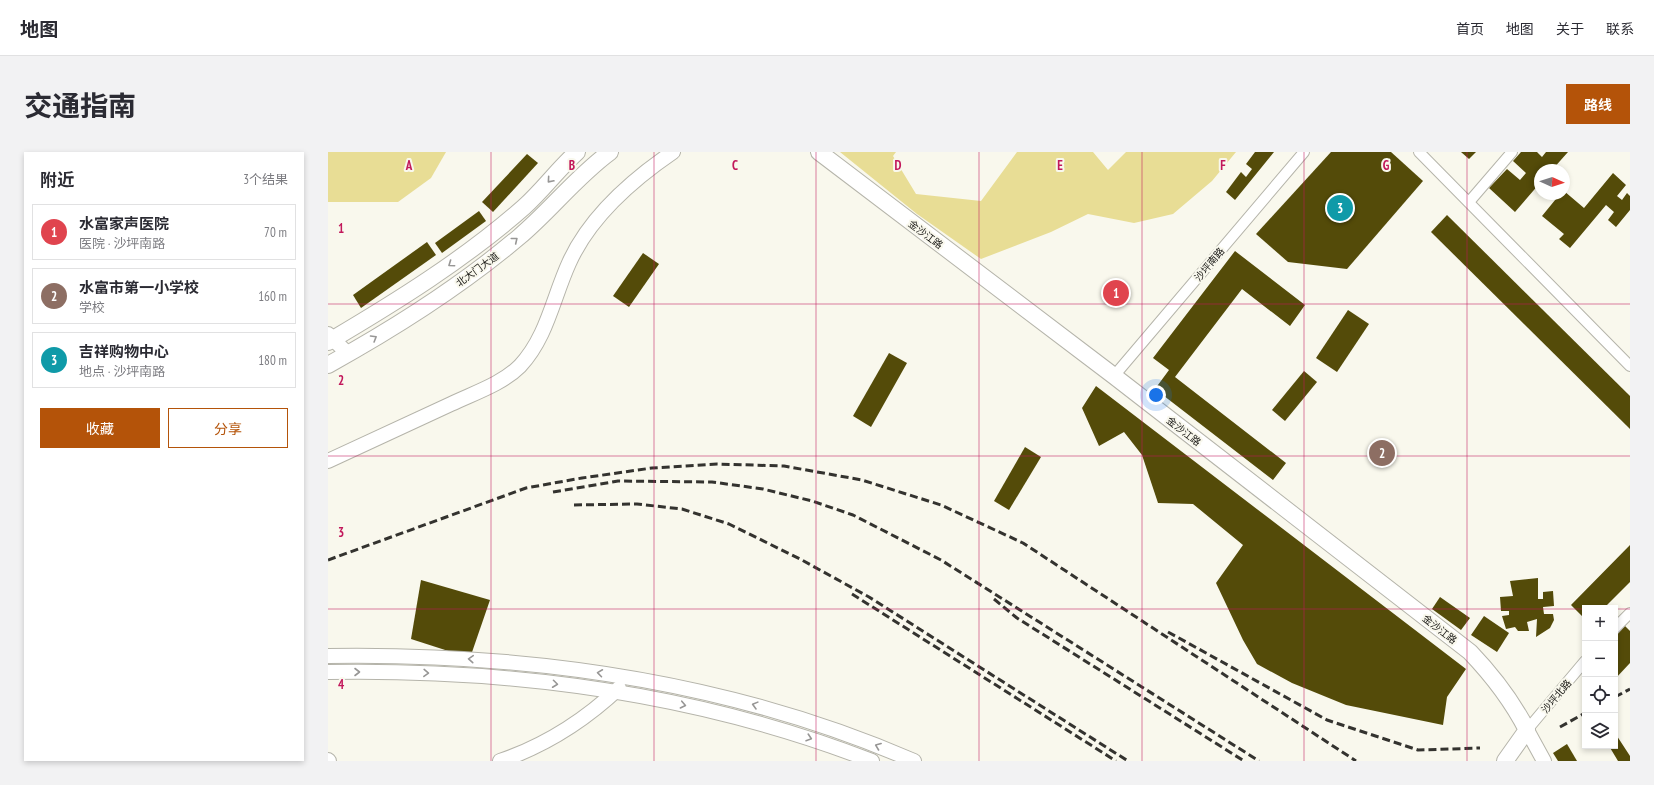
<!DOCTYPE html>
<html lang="zh">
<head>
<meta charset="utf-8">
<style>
  :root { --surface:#fff; --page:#f2f2f3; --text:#2b2b33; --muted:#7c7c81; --line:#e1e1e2; --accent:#b45309 }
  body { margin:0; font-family:"PT Sans Narrow","Noto Sans SC",sans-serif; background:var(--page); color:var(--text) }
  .controls { position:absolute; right:12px; bottom:12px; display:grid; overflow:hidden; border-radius:0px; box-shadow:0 2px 6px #0003 }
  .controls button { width:36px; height:36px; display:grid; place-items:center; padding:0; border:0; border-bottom:1px solid var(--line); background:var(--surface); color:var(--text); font:20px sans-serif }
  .compass { position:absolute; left:1206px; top:12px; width:36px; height:36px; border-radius:50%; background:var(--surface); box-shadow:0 2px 6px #0003; rotate:93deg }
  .you { position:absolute; left:828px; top:243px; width:14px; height:14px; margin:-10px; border:3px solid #fff; border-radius:50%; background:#1a73e8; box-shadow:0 0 0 6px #1a73e833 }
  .badge { display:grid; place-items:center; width:26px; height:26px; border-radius:50%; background:var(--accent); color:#fff; font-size:13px; font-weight:700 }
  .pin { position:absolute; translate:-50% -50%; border:2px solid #fff; box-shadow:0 1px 4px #0006 }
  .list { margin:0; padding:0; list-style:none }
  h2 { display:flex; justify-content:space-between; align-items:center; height:52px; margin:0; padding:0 16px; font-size:17px }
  h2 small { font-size:13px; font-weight:400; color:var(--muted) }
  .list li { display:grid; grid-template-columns:26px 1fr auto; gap:12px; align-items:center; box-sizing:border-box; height:56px; margin:0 8px 8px; padding:0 8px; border:1px solid var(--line); border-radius:0px }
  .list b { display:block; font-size:15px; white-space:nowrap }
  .list p { margin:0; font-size:13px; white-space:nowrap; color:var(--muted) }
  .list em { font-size:13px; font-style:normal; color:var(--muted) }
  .actions { display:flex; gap:8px; padding:12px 16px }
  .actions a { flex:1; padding:9px 0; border:1px solid var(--accent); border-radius:0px; text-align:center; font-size:14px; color:var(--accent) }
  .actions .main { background:var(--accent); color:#fff }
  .icon { flex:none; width:22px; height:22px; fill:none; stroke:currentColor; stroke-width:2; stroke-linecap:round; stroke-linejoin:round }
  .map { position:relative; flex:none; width:1302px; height:609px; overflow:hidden; border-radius:0px }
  header { display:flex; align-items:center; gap:24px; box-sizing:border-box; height:56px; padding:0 20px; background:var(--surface); border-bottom:1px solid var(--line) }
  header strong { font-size:19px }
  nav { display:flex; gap:22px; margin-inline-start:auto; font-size:14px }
  .intro { display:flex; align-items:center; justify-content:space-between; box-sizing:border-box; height:96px; padding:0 24px }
  h1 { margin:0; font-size:28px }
  .button { padding:10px 18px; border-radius:0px; background:var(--accent); color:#fff; font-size:14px; font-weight:700 }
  main { display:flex; gap:24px; padding:0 24px }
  aside { flex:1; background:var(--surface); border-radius:0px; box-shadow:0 2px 6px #0003 }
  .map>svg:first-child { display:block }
  .green { fill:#e8dd95 }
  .building { fill:#544b09 }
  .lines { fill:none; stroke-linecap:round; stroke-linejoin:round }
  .minor-casing { stroke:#b5b4aa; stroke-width:12 }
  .secondary-casing { stroke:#b5b4aa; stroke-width:16 }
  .trunk-casing { stroke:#b5b4aa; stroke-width:18 }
  .minor { stroke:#fff; stroke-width:10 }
  .secondary { stroke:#fff; stroke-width:14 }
  .trunk { stroke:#fff; stroke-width:16 }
  .rail { stroke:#34332f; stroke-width:3; stroke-dasharray:8 4; stroke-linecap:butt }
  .oneway { stroke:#979695 }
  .grid { fill:none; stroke:#c2185b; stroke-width:1; stroke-opacity:0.55 }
  .labels { text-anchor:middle; stroke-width:4; stroke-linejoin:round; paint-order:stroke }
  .street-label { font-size:10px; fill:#171613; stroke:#f9f8ed }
  .grid-label { font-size:13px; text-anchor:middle; font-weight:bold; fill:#c2185b; stroke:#f9f8ed; stroke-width:4; stroke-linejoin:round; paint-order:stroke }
</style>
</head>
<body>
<header>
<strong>地图</strong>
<nav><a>首页</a><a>地图</a><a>关于</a><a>联系</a></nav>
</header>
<div class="intro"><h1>交通指南</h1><a class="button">路线</a></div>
<main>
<aside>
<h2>附近<small>3个结果</small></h2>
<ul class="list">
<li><span class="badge" style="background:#e0444e">1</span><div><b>水富家声医院</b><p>医院 · 沙坪南路</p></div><em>70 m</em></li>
<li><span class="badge" style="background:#8d6e63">2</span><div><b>水富市第一小学校</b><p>学校</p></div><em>160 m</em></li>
<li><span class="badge" style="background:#0f9aa8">3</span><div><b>吉祥购物中心</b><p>地点 · 沙坪南路</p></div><em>180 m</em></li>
</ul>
<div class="actions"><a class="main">收藏</a><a>分享</a></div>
</aside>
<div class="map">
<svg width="1302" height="609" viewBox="0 0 1302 609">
  <rect width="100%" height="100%" fill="#f9f8ed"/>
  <!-- green -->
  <g class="green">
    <polygon points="0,0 118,0 103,26 70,50 0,50"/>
    <polygon points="512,0 568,0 565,4 588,42 653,49 689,0 765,0 780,18 798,0 908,0 884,29 845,62 806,71 760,62 723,80 653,107 589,62"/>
  </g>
  <!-- building -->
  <g class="building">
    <polygon points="927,0 946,0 907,48 898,40 913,20 918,25 924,17 918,12"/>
    <polygon points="1003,0 1063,0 1095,29 1019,117 960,110 928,82"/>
    <polygon points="1133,0 1148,0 1141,7"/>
    <polygon points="1193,0 1209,0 1214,5 1218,0 1240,0 1224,18 1212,18 1212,31 1187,60 1161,36 1179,17 1192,28 1198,21 1185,9"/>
    <polygon points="199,2 210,11 165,60 154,50"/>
    <polygon points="1285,21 1298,33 1289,44 1294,48 1299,41 1302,44 1302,58 1288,75 1280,68 1286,60 1278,53 1242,96 1231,87 1236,82 1214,64 1232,42 1236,42 1236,39 1256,56"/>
    <polygon points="151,59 158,69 114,101 107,91"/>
    <polygon points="1119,63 1302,244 1302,277 1103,80"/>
    <polygon points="99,90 108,103 33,156 25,143"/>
    <polygon points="907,99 977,153 962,174 914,137 847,225 958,311 945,328 827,237 841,218 825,206"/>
    <polygon points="315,101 331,112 301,155 285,144"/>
    <polygon points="1020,158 1041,172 1009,220 988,206"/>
    <polygon points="561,201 579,211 543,275 525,264"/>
    <polygon points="976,219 989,230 957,269 944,258"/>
    <polygon points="768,234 1138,517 1119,545 1115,573 1018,553 964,531 929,512 915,488 888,431 915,393 865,352 830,351 814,303 796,280 771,294 754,256"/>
    <polygon points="697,295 713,305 681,358 666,349"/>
    <polygon points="1302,393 1302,430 1276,456 1257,456 1257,467 1243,453"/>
    <polygon points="1210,426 1210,447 1215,447 1215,440 1225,439 1226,454 1215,455 1216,462 1225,462 1226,468 1222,476 1208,485 1209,467 1199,470 1201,479 1190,479 1187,475 1178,477 1174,464 1181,463 1181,459 1173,459 1172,445 1185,444 1182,429"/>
    <polygon points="93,428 162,448 142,506 83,487"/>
    <polygon points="1112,445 1142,466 1133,478 1104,457"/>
    <polygon points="1156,464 1181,481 1169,500 1143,483"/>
    <polygon points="1297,474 1302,479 1302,511 1287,527 1287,485"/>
    <polygon points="1287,581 1302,604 1302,609 1290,609 1281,594 1287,594"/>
    <polygon points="1239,592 1249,609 1230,609 1225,601"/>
  </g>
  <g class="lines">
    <defs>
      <g id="minor">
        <polyline points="1091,0 1302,214"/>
        <polyline points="1141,50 1184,0"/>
        <polyline points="786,224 976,0"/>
        <polyline points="1287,476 1302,461"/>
        <polyline points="1199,578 1257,509"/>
      </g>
      <g id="secondary">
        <polyline points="0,182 19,201"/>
        <path d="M0,309C41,290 82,271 123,252C146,241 174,232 192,214C219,185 225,146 241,111C262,64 304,28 345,0"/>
        <path d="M0,504C200,501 402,529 586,609"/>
        <path d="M0,520C184,517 372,542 544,609"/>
        <polyline points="1199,578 1216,609"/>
        <polyline points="0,608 1,609"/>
        <path d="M172,609C216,594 257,568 291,536"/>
      </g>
      <g id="trunk">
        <path d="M491,0L786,224L1142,500C1165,524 1184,549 1199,578L1177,609"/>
        <path d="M0,190C68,150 137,107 196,55C215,38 230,17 249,0"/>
        <path d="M0,213C67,176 133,134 191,85C223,58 248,25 282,0"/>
      </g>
    </defs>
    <!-- minor casing -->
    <use href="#minor" class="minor-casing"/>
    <!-- secondary casing -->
    <use href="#secondary" class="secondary-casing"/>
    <!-- trunk casing -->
    <use href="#trunk" class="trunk-casing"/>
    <!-- minor -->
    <use href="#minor" class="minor"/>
    <!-- secondary -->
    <use href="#secondary" class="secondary"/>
    <!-- trunk -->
    <use href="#trunk" class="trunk"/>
    <!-- rail -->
    <g class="rail">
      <polyline points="225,340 290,329 384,330 435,337 484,349 525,363 613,408 931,609"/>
      <polyline points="246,353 309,352 354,357 401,372 472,407 541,445 800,609"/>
      <polyline points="0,408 198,336 254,326 324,316 389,312 456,314 534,328 613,353 695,391 1028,609"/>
      <polyline points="524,442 788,609"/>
      <polyline points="666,447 689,466 916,609"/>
      <polyline points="840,480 999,568 1090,598 1152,596"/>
      <polyline points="1287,545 1302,537"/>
      <polyline points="1232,575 1257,561"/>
    </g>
  </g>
  <!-- one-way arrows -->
  <defs><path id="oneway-chevron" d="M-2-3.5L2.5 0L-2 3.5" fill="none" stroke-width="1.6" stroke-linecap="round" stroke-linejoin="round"/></defs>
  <g class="oneway">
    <use href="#oneway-chevron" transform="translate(222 28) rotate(131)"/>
    <use href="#oneway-chevron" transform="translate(187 88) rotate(-39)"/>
    <use href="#oneway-chevron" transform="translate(123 112) rotate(145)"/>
    <use href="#oneway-chevron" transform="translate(46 186) rotate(-31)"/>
    <use href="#oneway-chevron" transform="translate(143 507) rotate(-176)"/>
    <use href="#oneway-chevron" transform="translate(29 520)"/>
    <use href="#oneway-chevron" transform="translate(98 521) rotate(2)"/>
    <use href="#oneway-chevron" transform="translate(272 521) rotate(-172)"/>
    <use href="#oneway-chevron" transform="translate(227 532) rotate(7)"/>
    <use href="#oneway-chevron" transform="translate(355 553) rotate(12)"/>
    <use href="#oneway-chevron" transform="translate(427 553) rotate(-165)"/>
    <use href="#oneway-chevron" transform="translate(481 586) rotate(18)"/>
    <use href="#oneway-chevron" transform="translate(550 594) rotate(-159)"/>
  </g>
  <!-- grid -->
  <path class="grid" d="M163,0V609M326,0V609M488,0V609M651,0V609M814,0V609M976,0V609M1139,0V609M0,152H1302M0,304H1302M0,457H1257M1287,457H1302"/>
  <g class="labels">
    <!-- street labels -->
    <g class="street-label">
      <text transform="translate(598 82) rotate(37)" y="4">金沙江路</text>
      <text transform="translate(881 112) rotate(-50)" y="4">沙坪南路</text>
      <text transform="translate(149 117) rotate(-36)" y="4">北大门大道</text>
      <text transform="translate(856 279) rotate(38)" y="4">金沙江路</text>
      <text transform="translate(1112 477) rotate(38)" y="4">金沙江路</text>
      <text transform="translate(1228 544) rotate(-50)" y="4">沙坪北路</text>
    </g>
  </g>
  <g class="grid-label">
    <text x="81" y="18">A</text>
    <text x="244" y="18">B</text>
    <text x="407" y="18">C</text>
    <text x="570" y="18">D</text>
    <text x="732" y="18">E</text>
    <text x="895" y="18">F</text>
    <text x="1058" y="18">G</text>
    <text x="13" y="81">1</text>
    <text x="13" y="233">2</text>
    <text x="13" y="385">3</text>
    <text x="13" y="537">4</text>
  </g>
</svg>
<div class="controls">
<button>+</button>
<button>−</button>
<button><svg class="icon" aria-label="locate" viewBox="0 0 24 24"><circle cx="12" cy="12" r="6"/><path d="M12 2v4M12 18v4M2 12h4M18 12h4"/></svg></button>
<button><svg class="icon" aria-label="layers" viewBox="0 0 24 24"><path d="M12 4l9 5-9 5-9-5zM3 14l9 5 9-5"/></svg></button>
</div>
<svg class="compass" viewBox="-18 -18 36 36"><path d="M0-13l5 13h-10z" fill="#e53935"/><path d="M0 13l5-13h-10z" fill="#7c7c81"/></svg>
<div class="you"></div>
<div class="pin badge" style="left:788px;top:141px;background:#e0444e">1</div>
<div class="pin badge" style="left:1054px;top:301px;background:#8d6e63">2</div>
<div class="pin badge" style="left:1012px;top:56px;background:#0f9aa8">3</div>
</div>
</main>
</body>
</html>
